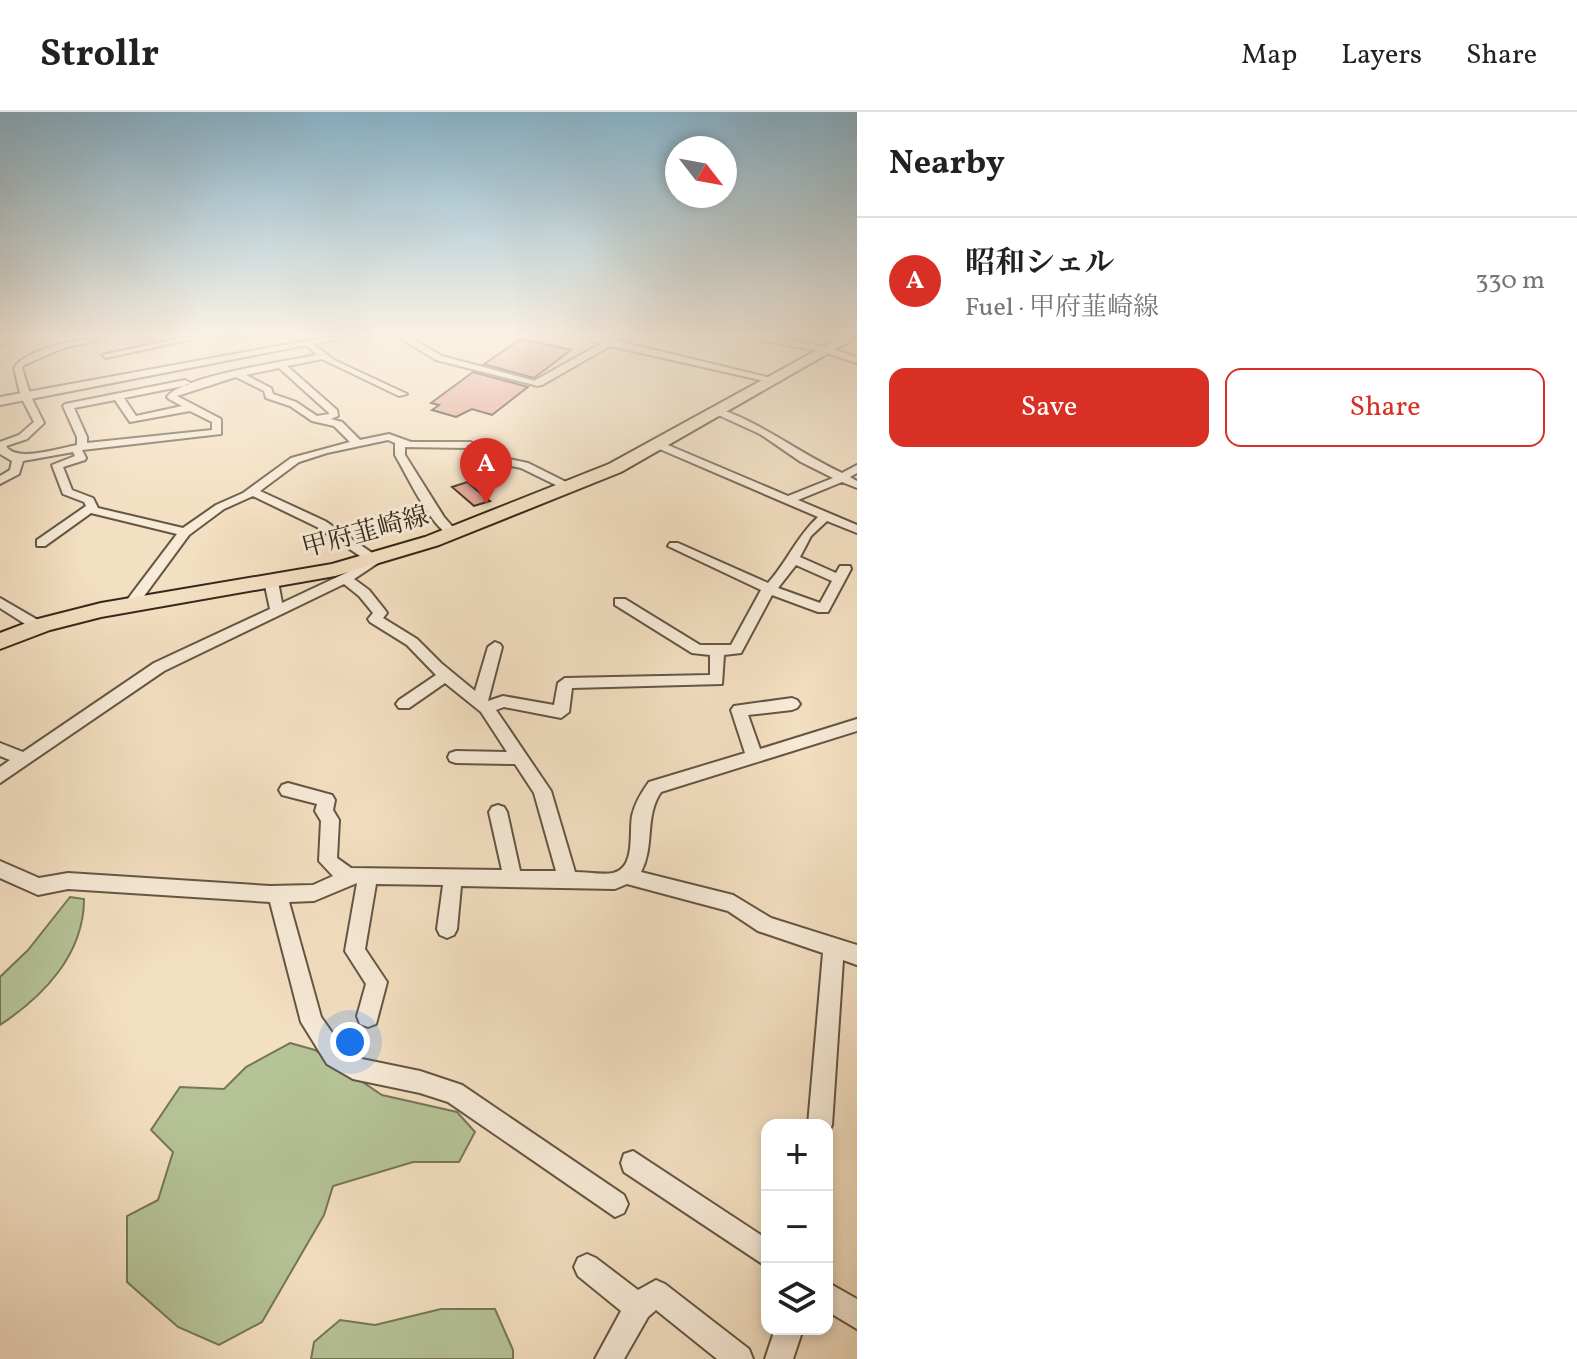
<!DOCTYPE html>
<html lang="en">
<head>
<meta charset="utf-8">
<style>
  :root { --surface:#fff; --page:#f6f6f6; --text:#222; --muted:#767676; --line:#e0e0e0; --accent:#d93025 }
  body { margin:0; font-family:Vollkorn,"Noto Serif JP",serif; background:var(--page); color:var(--text) }
  .controls { position:absolute; right:24px; bottom:24px; display:grid; overflow:hidden; border-radius:16px; box-shadow:0 4px 12px #0003 }
  .controls button { width:72px; height:72px; display:grid; place-items:center; padding:0; border:0; border-bottom:2px solid var(--line); background:var(--surface); color:var(--text); font:40px sans-serif }
  .compass { position:absolute; left:665px; top:24px; width:72px; height:72px; border-radius:50%; background:var(--surface); box-shadow:0 4px 12px #0003; rotate:121deg }
  .you { position:absolute; left:350px; top:930px; width:28px; height:28px; margin:-20px; border:6px solid #fff; border-radius:50%; background:#1a73e8; box-shadow:0 0 0 12px #1a73e833 }
  .badge { display:grid; place-items:center; width:52px; height:52px; border-radius:50%; background:var(--accent); color:#fff; font-size:26px; font-weight:700 }
  .pin { position:absolute; translate:-50% -66px; filter:drop-shadow(0 2px 4px #0008) }
  .pin::after { content:''; position:absolute; top:42px; width:28px; height:24px; background:inherit; clip-path:polygon(0 0,100% 0,50% 100%) }
  .list { margin:0; padding:0; list-style:none }
  h2 { display:flex; justify-content:space-between; align-items:center; height:104px; margin:0; padding:0 32px; font-size:34px }
  h2 small { font-size:26px; font-weight:400; color:var(--muted) }
  .list li { display:grid; grid-template-columns:52px 1fr auto; gap:24px; align-items:center; box-sizing:border-box; height:128px; padding:0 32px; border-top:2px solid var(--line) }
  .list b { display:block; font-size:30px; white-space:nowrap }
  .list p { margin:0; font-size:26px; white-space:nowrap; color:var(--muted) }
  .list em { font-size:26px; font-style:normal; color:var(--muted) }
  .actions { display:flex; gap:16px; padding:24px 32px }
  .actions a { flex:1; padding:18px 0; border:2px solid var(--accent); border-radius:16px; text-align:center; font-size:28px; color:var(--accent) }
  .actions .main { background:var(--accent); color:#fff }
  .icon { flex:none; width:44px; height:44px; fill:none; stroke:currentColor; stroke-width:2; stroke-linecap:round; stroke-linejoin:round }
  .map { position:relative; flex:none; width:857px; height:1247px; overflow:hidden }
  header { display:flex; align-items:center; gap:48px; box-sizing:border-box; height:112px; padding:0 40px; background:var(--surface); border-bottom:2px solid var(--line) }
  header strong { font-size:38px }
  nav { display:flex; gap:44px; margin-inline-start:auto; font-size:28px }
  main { display:flex }
  aside { flex:1; background:var(--surface) }
  .map>svg:first-child { display:block }
  .green { fill:#b5c397; stroke:#757659; stroke-width:2 }
  .building { fill:#e1a393; stroke:#35281b; stroke-width:2 }
  .lines { fill:none; stroke-linecap:round; stroke-linejoin:round }
  .minor-casing { stroke:#645644; stroke-width:4 }
  .tertiary-casing { stroke:#645644; stroke-width:4 }
  .primary-casing { stroke:#35281b; stroke-width:4 }
  .minor { fill:#f7ead7; fill-rule:evenodd }
  .tertiary { fill:#f7ead7; fill-rule:evenodd }
  .primary { fill:#f3dfc1; fill-rule:evenodd }
  .labels { text-anchor:middle; stroke-width:6; stroke-linejoin:round; paint-order:stroke }
  .far-street-label { font-size:26px; fill:#35281b; stroke:#f7ead7 }
</style>
</head>
<body>
<header>
<strong>Strollr</strong>
<nav><a>Map</a><a>Layers</a><a>Share</a></nav>
</header>
<main>
<div class="map">
<svg width="857" height="1247" viewBox="0 0 857 1247">
  <rect width="100%" height="100%" fill="#f3dfc1"/>
  <filter id="stains"><feTurbulence type="fractalNoise" baseFrequency=".0025" numOctaves="4"/><feColorMatrix values="0 0 0 0 .2 0 0 0 0 .09 0 0 0 0 .02 0 0 0 .5 -.17"/></filter>
  <radialGradient id="worn" r=".72"><stop offset=".6" stop-color="#630" stop-opacity="0"/><stop offset="1" stop-color="#630" stop-opacity=".3"/></radialGradient>
  <!-- green -->
  <g class="green">
    <path d="M70,785L84,787C84,842 44,884 0,913V865L28,838Z"/>
    <polygon points="290,931 315,938 382,983 457,1000 475,1020 459,1050 413,1050 333,1074 324,1103 262,1210 219,1233 178,1215 127,1170 127,1104 158,1088 173,1040 151,1018 180,975 224,977 246,955"/>
    <polygon points="441,1197 495,1197 513,1238 513,1247 311,1247 314,1230 340,1208 375,1213"/>
  </g>
  <!-- building -->
  <g class="building">
    <polygon points="521,227 571,238 534,266 484,252"/>
    <polygon points="473,260 528,275 492,303 472,297 456,305 432,298 439,293 431,291"/>
    <polygon points="467,370 490,389 474,394 452,375"/>
  </g>
  <g class="lines">
    <defs>
      <g id="minor">
        <polygon points="5,226 16,226 0,233 0,227"/>
        <path d="M91,226H108L66,235L24,253L22,256L31,285L44,311L27,327L6,334C16,351 59,336 77,333V325L63,294L65,292L185,268L190,271L188,273L124,286L136,304L182,294L169,287L167,285C182,264 288,249 317,243L304,231L308,228L334,248L407,282L399,284L322,247L287,254L337,298L338,304L331,307L342,310L360,328L389,322L411,330H471L485,342L528,351L574,374V378H566L521,356L477,347L468,336L405,335V343L444,405L458,421L452,425C430,414 408,365 395,343V331L388,328L327,341L299,350L260,379L325,409L378,445V451L354,467L369,478L385,498L387,501L383,506L417,527L441,551L475,579L488,535L495,530L500,532L502,535L488,589L503,584L554,593L558,571L565,566L710,563V543L692,541L615,493V487H625L700,533H731L761,478L668,434L670,431H678L768,471C787,450 797,424 818,405L655,335V331H663L788,384L833,366L801,350L760,322L714,301V297L717,296C762,311 799,341 842,361L857,353V361L850,365L857,369V376L842,370L798,388L857,413V421L827,409L811,424L800,445L836,461L840,454H850L851,457L828,500H818L772,483L741,541L724,543L722,572L572,576L569,600L561,606L504,595L496,598L551,679L575,760C587,760 602,763 613,761C636,756 629,721 632,704C635,691 641,681 649,670L745,641L731,598L734,594L792,586L797,588L800,592L797,596L792,598L748,603L760,637L857,607V619L661,680C644,705 655,734 641,760L733,783L771,806L857,833V853L843,848L832,1013L828,1021L827,1013H808L823,841L758,819L728,799L627,772L615,777L461,774L457,817L454,823L447,826L440,823L437,817L443,773L376,772L365,837L387,870L376,912L368,915L360,912L357,904L366,872L345,839L357,771L314,789L289,790L321,905L343,936L357,946L420,959L462,973L624,1083L628,1092L624,1101L615,1105L448,990L420,981L353,967L327,952L301,910L270,790L68,777L38,783L0,766V749L39,766L68,761L270,774L313,773L333,764L319,749L321,709L315,699L317,692L282,683L279,678L282,673L288,671L332,683L335,688L333,698L339,708L337,746L351,756L502,758L489,700L492,695L498,693L504,695L507,700L520,759H556L534,681L515,652L456,651L450,649L448,645L450,641L456,639L507,640L481,600L445,571L409,596H399L396,592L399,588L436,563L407,533L370,510L368,507L373,501L359,484L344,472L164,559L0,671V655L10,648L0,644V631L23,640L154,551L270,497L264,469L266,466H276L278,469L282,491L348,460L366,448L317,415L253,384L224,397L189,423L136,495L131,496L124,492L177,422L91,401L45,434H37V428L86,394L84,390L63,382L52,353L75,344L73,340L23,349L19,362L0,372V364L10,358L12,349L0,342V330L19,323L34,310L21,285L14,256C25,238 71,229 91,226ZM279,256L329,301V302L317,304L296,290L273,282L271,276L246,263ZM236,265L264,279L266,286L290,294L312,309L334,314L350,330L291,346L243,381L216,393L183,416L98,396L93,386L72,378L63,355L85,348L86,346L82,338L221,322V307L177,284ZM115,288L130,310L190,299L212,310V318L87,331V325L74,296ZM796,453L832,469L820,491L778,476Z"/>
        <polygon points="182,226 197,226 106,246 102,243"/>
        <polygon points="400,226 410,226 442,244 543,271 538,274 436,248"/>
        <path d="M748,226C784,224 823,234 857,245V251L824,240Z"/>
        <polygon points="0,486 43,511 45,514 43,517 33,517 0,496"/>
        <polygon points="633,1039 767,1127 767,1155 624,1060 621,1051 624,1042"/>
        <polygon points="587,1142 596,1146 638,1178 656,1168 665,1172 749,1237 753,1247 717,1247 656,1198 648,1205 624,1247 595,1247 621,1199 578,1164 574,1155 578,1146"/>
        <polygon points="827,1170 857,1187 857,1217 827,1199"/>
        <polygon points="775,1217 803,1217 793,1247 765,1247"/>
      </g>
      <g id="tertiary">
        <polygon points="322,226 342,226 0,293 0,285"/>
        <polygon points="584,226 609,227 775,267 769,270 610,234 542,273 534,273 534,269 600,232"/>
      </g>
      <polygon id="primary" points="839,226 855,226 621,360 439,433 335,464 101,505 50,518 0,537 0,521 34,508 101,491 332,452 425,425 609,352"/>
    </defs>
    <!-- minor casing -->
    <use href="#minor" class="minor-casing"/>
    <!-- tertiary casing -->
    <use href="#tertiary" class="tertiary-casing"/>
    <!-- primary casing -->
    <use href="#primary" class="primary-casing"/>
    <!-- minor -->
    <use href="#minor" class="minor"/>
    <!-- tertiary -->
    <use href="#tertiary" class="tertiary"/>
    <!-- primary -->
    <use href="#primary" class="primary"/>
  </g>
  <!-- sky -->
  <linearGradient id="sky" x2="0" y2="1"><stop stop-color="#89b8d2"/><stop offset="0.56" stop-color="#faf1e3"/><stop offset="1" stop-color="#faf1e3" stop-opacity="0"/></linearGradient>
  <rect width="857" height="400" fill="url(#sky)"/>
  <g class="labels">
    <!-- far-street labels -->
    <g class="far-street-label">
      <text transform="translate(365 419) rotate(-15)" y="9">甲府韮崎線</text>
    </g>
  </g>
  <rect width="100%" height="100%" filter="url(#stains)"/>
  <rect width="100%" height="100%" fill="url(#worn)"/>
</svg>
<div class="controls">
<button>+</button>
<button>−</button>
<button><svg class="icon" aria-label="layers" viewBox="0 0 24 24"><path d="M12 4l9 5-9 5-9-5zM3 14l9 5 9-5"/></svg></button>
</div>
<svg class="compass" viewBox="-18 -18 36 36"><path d="M0-13l5 13h-10z" fill="#e53935"/><path d="M0 13l5-13h-10z" fill="#767676"/></svg>
<div class="you"></div>
<div class="pin badge" style="left:486px;top:392px">A</div>
</div>
<aside>
<h2>Nearby<small></small></h2>
<ul class="list">
<li><span class="badge">A</span><div><b>昭和シェル</b><p>Fuel · 甲府韮崎線</p></div><em>330 m</em></li>
</ul>
<div class="actions"><a class="main">Save</a><a>Share</a></div>
</aside>
</main>
</body>
</html>
